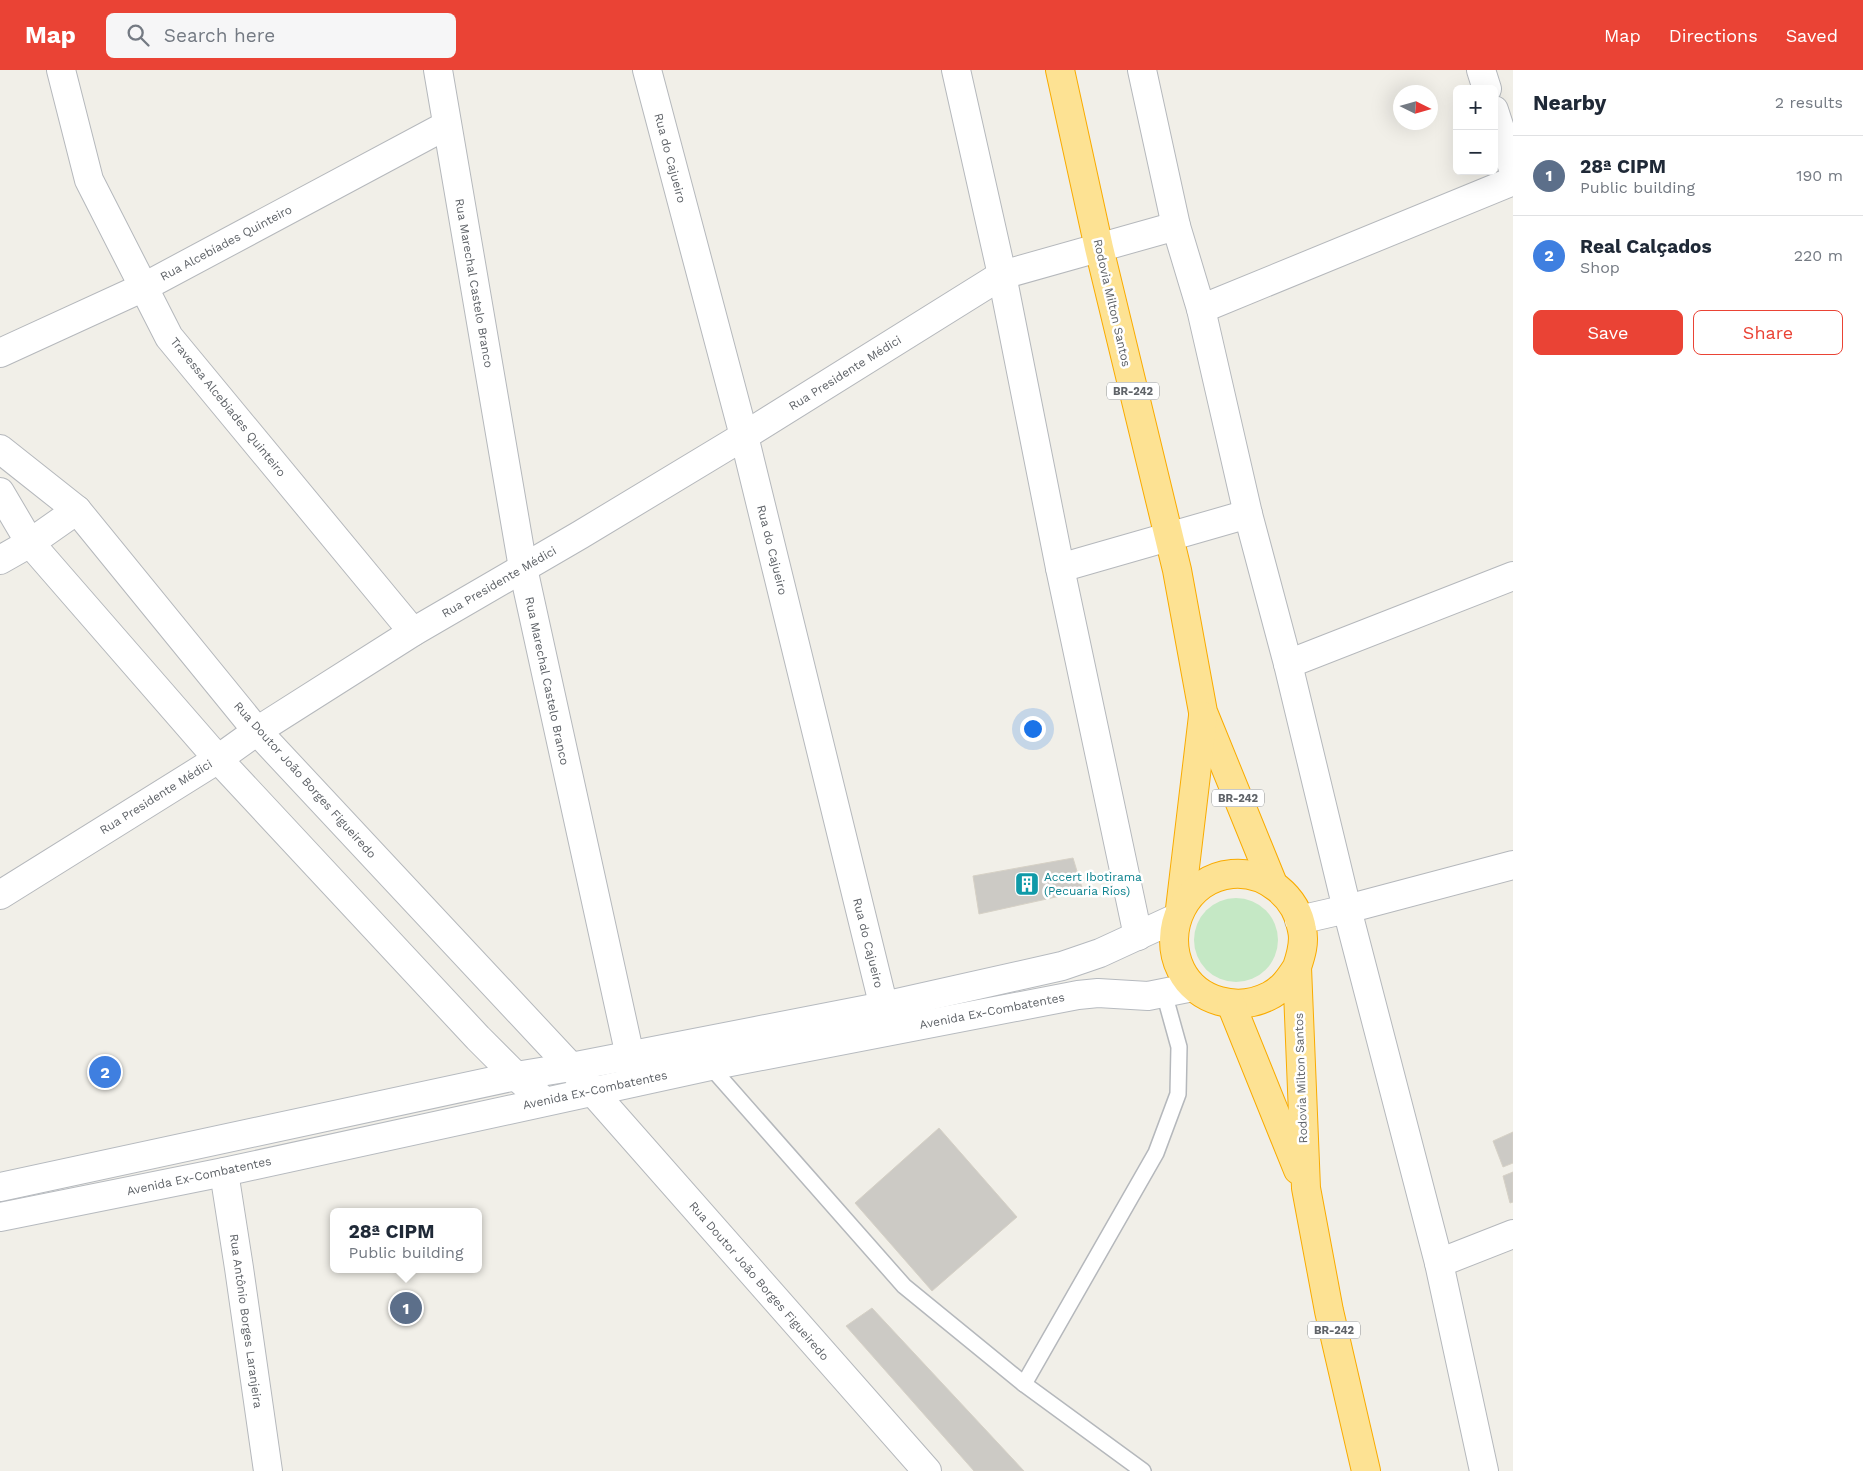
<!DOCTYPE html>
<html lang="en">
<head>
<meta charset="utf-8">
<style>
  :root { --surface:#fff; --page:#f6f6f7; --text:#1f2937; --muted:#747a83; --line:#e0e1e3; --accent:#ea4335 }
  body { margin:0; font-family:"Work Sans",sans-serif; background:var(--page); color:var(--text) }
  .controls { position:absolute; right:15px; top:15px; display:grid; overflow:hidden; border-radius:8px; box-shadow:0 5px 20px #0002 }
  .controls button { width:45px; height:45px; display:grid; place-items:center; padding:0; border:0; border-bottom:1px solid var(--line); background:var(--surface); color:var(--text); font:25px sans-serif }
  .compass { position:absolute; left:1393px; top:15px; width:45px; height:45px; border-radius:50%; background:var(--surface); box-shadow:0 5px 20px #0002; rotate:95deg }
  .you { position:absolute; left:1032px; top:658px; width:18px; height:18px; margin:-12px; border:4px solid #fff; border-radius:50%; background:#1a73e8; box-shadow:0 0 0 8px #1a73e833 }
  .badge { display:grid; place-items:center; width:32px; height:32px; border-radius:50%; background:var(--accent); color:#fff; font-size:16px; font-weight:700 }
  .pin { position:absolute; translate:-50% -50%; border:2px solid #fff; box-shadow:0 1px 5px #0006 }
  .popup { position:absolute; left:330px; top:1138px; width:152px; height:65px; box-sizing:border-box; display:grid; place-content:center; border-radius:8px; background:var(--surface); filter:drop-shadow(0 1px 4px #0005); font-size:16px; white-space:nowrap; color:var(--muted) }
  .popup b { font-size:19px; color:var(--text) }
  .popup::after { content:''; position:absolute; left:50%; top:100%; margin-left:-10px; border:10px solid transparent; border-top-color:var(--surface) }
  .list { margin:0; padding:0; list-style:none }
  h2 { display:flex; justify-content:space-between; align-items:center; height:65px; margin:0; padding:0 20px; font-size:21px }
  h2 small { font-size:16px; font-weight:400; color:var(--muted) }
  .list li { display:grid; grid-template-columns:32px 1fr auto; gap:15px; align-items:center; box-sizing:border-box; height:80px; padding:0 20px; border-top:1px solid var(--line) }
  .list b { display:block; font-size:19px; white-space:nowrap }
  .list p { margin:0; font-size:16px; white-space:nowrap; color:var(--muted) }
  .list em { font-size:16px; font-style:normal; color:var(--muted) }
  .actions { display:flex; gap:10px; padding:15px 20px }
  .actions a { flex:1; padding:11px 0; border:1px solid var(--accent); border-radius:8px; text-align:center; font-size:18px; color:var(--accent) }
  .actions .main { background:var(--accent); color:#fff }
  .icon { flex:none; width:28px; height:28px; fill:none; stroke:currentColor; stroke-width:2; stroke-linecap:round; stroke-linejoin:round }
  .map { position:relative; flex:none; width:1513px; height:1401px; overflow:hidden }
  header { display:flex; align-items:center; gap:30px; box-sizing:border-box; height:70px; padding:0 25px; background:var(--accent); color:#fff }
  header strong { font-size:24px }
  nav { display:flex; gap:28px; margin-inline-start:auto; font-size:18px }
  .search { width:350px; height:45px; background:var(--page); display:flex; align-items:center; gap:12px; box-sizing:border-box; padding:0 18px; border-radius:8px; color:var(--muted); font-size:19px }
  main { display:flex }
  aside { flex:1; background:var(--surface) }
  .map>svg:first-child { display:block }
  .green { fill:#c5e8c5 }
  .building { fill:#cccac5; stroke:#d6d1c6 }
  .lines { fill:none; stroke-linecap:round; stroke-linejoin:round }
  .lane-casing { stroke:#b5b8bc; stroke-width:18 }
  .street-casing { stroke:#b5b8bc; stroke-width:30 }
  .secondary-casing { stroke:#b6babf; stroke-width:30 }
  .highway-casing { stroke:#f9ab00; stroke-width:30 }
  .lane { stroke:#fff; stroke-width:15 }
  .street { stroke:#fff; stroke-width:28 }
  .secondary { stroke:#fff; stroke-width:28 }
  .highway { stroke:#fde293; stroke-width:28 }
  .labels { text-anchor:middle; stroke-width:5; stroke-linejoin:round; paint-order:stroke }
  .shield { fill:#fff; stroke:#8f9295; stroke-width:1 }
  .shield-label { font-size:11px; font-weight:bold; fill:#5f6368 }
  .street-label { font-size:12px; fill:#5f6368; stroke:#fff }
  .culture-label { font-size:12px; fill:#0d838f; stroke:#fff; text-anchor:start }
</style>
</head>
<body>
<header>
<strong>Map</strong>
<div class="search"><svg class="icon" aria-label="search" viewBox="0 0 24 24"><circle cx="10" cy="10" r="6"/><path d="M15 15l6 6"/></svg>Search here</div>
<nav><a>Map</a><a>Directions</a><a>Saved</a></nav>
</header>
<main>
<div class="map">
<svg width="1513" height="1401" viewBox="0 0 1513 1401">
  <rect width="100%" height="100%" fill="#f1efe8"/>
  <!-- green -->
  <circle class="green" cx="1236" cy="870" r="42"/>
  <!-- building -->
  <g class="building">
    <polygon points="1073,788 1083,821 979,844 973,806"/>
    <polygon points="939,1058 1017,1147 932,1221 855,1133"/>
    <polygon points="1513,1062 1513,1093 1503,1097 1493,1071"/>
    <polygon points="1513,1102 1513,1132 1510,1133 1503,1106"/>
    <polygon points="872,1238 1024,1401 974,1401 846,1256"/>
  </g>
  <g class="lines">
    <defs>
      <g id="lane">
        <polyline points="710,996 904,1216 1024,1314 1143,1401"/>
        <polyline points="1024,1314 1156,1083 1178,1024 1179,977 1164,923"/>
      </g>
      <g id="street">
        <polyline points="61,0 89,110 169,267 413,562"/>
        <polyline points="438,0 523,498 635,1009"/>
        <polyline points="647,0 744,366 889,958"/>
        <polyline points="956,0 1002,205 1060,498 1138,866"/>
        <polyline points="1142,0 1176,156 1201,239 1248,444 1288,594 1347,839 1439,1193 1484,1401"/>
        <polyline points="1481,0 1487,19"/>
        <polyline points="1494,40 1513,99"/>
        <polyline points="1201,239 1513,111"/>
        <polyline points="0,283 144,217 447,55"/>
        <polyline points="0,379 77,440 257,661 571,997 927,1401"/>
        <polyline points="0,422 30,473 218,689 478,968 516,1006 544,1031"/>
        <polyline points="0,490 30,473 77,440"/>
        <polyline points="1060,498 1248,444"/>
        <polyline points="1288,594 1513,506"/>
        <polyline points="0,825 218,689 257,661 413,562 580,465 744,366 1002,205 1176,156"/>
        <polyline points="1299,850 1347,839 1513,795"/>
        <polyline points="224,1102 239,1198 268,1401"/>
        <polyline points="1439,1193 1513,1164"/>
      </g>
      <g id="secondary">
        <polyline points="0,1117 516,1006 571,997 884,936 1062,896 1100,883 1176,848"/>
        <polyline points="0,1147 224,1102 710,996 1078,925 1098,923 1148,926 1193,917"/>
      </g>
      <g id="highway">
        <polyline points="1060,0 1099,178 1177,500 1203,642 1273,814"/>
        <polyline points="1180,839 1203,646"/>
        <path d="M1297,897C1290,908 1282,920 1269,926C1238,942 1197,932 1181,900C1161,860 1186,808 1232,804C1266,801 1297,827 1302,860C1305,872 1301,885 1297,897L1306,1118L1329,1241L1366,1401"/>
        <polyline points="1231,934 1298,1100"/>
      </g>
    </defs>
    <!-- lane casing -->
    <use href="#lane" class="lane-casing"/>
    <!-- street casing -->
    <use href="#street" class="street-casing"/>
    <!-- secondary casing -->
    <use href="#secondary" class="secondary-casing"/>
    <!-- highway casing -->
    <use href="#highway" class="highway-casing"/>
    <!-- lane -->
    <use href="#lane" class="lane"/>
    <!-- street -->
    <use href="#street" class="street"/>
    <!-- secondary -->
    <use href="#secondary" class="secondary"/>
    <!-- highway -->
    <use href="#highway" class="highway"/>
  </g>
  <!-- icons -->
  <defs>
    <symbol id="building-square" viewBox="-11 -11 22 22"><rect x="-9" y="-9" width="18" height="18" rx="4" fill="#0f9aa8" stroke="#fff"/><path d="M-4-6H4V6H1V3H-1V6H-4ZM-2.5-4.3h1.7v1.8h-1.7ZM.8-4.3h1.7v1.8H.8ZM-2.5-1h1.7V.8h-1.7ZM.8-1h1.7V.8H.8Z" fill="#fff"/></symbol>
  </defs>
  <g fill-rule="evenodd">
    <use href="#building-square" x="1013" y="800" width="28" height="28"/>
  </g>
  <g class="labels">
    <!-- shield labels -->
    <g class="shield">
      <rect x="1107" y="312.5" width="52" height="17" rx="4"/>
      <rect x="1212" y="719.5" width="52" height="17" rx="4"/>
      <rect x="1308" y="1251.5" width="52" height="17" rx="4"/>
    </g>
    <g class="shield-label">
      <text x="1133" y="325">BR-242</text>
      <text x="1238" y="732">BR-242</text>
      <text x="1334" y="1264">BR-242</text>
    </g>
    <!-- street labels -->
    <g class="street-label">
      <text transform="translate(670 88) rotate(75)" y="4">Rua do Cajueiro</text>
      <text transform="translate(226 173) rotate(-28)" y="4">Rua Alcebíades Quinteiro</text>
      <text transform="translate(474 213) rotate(80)" y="4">Rua Marechal Castelo Branco</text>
      <text transform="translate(1112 233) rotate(77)" y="4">Rodovia Milton Santos</text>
      <text transform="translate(845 303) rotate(-32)" y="4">Rua Presidente Médici</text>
      <text transform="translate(228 337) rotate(51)" y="4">Travessa Alcebiades Quinteiro</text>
      <text transform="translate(772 480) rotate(76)" y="4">Rua do Cajueiro</text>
      <text transform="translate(499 512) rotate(-30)" y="4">Rua Presidente Médici</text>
      <text transform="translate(547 611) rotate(78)" y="4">Rua Marechal Castelo Branco</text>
      <text transform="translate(305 710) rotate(48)" y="4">Rua Doutor João Borges Figueiredo</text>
      <text transform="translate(156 727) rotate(-32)" y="4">Rua Presidente Médici</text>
      <text transform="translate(868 873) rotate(76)" y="4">Rua do Cajueiro</text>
      <text transform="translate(992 941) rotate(-11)" y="4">Avenida Ex-Combatentes</text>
      <text transform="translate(1301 1008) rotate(-92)" y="4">Rodovia Milton Santos</text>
      <text transform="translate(595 1020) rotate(-12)" y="4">Avenida Ex-Combatentes</text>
      <text transform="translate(199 1106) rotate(-12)" y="4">Avenida Ex-Combatentes</text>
      <text transform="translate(759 1211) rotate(49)" y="4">Rua Doutor João Borges Figueiredo</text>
      <text transform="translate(246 1251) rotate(82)" y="4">Rua Antônio Borges Laranjeira</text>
    </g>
    <!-- culture labels -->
    <g class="culture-label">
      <text x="1044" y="811">Accert Ibotirama<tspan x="1044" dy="14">(Pecuaria Rios)</tspan></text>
    </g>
  </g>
</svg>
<div class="controls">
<button>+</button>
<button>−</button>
</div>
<svg class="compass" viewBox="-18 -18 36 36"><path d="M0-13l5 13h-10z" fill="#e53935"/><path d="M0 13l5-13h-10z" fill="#747a83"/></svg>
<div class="you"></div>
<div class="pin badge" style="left:406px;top:1238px;background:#5c6f8a">1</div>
<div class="popup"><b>28ª CIPM</b>Public building</div>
<div class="pin badge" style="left:105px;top:1002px;background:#3f7fe0">2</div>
</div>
<aside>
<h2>Nearby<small>2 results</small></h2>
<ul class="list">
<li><span class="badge" style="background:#5c6f8a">1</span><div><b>28ª CIPM</b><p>Public building</p></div><em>190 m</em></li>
<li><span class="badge" style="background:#3f7fe0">2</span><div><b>Real Calçados</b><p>Shop</p></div><em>220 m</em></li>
</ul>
<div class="actions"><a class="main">Save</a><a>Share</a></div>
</aside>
</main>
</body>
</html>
